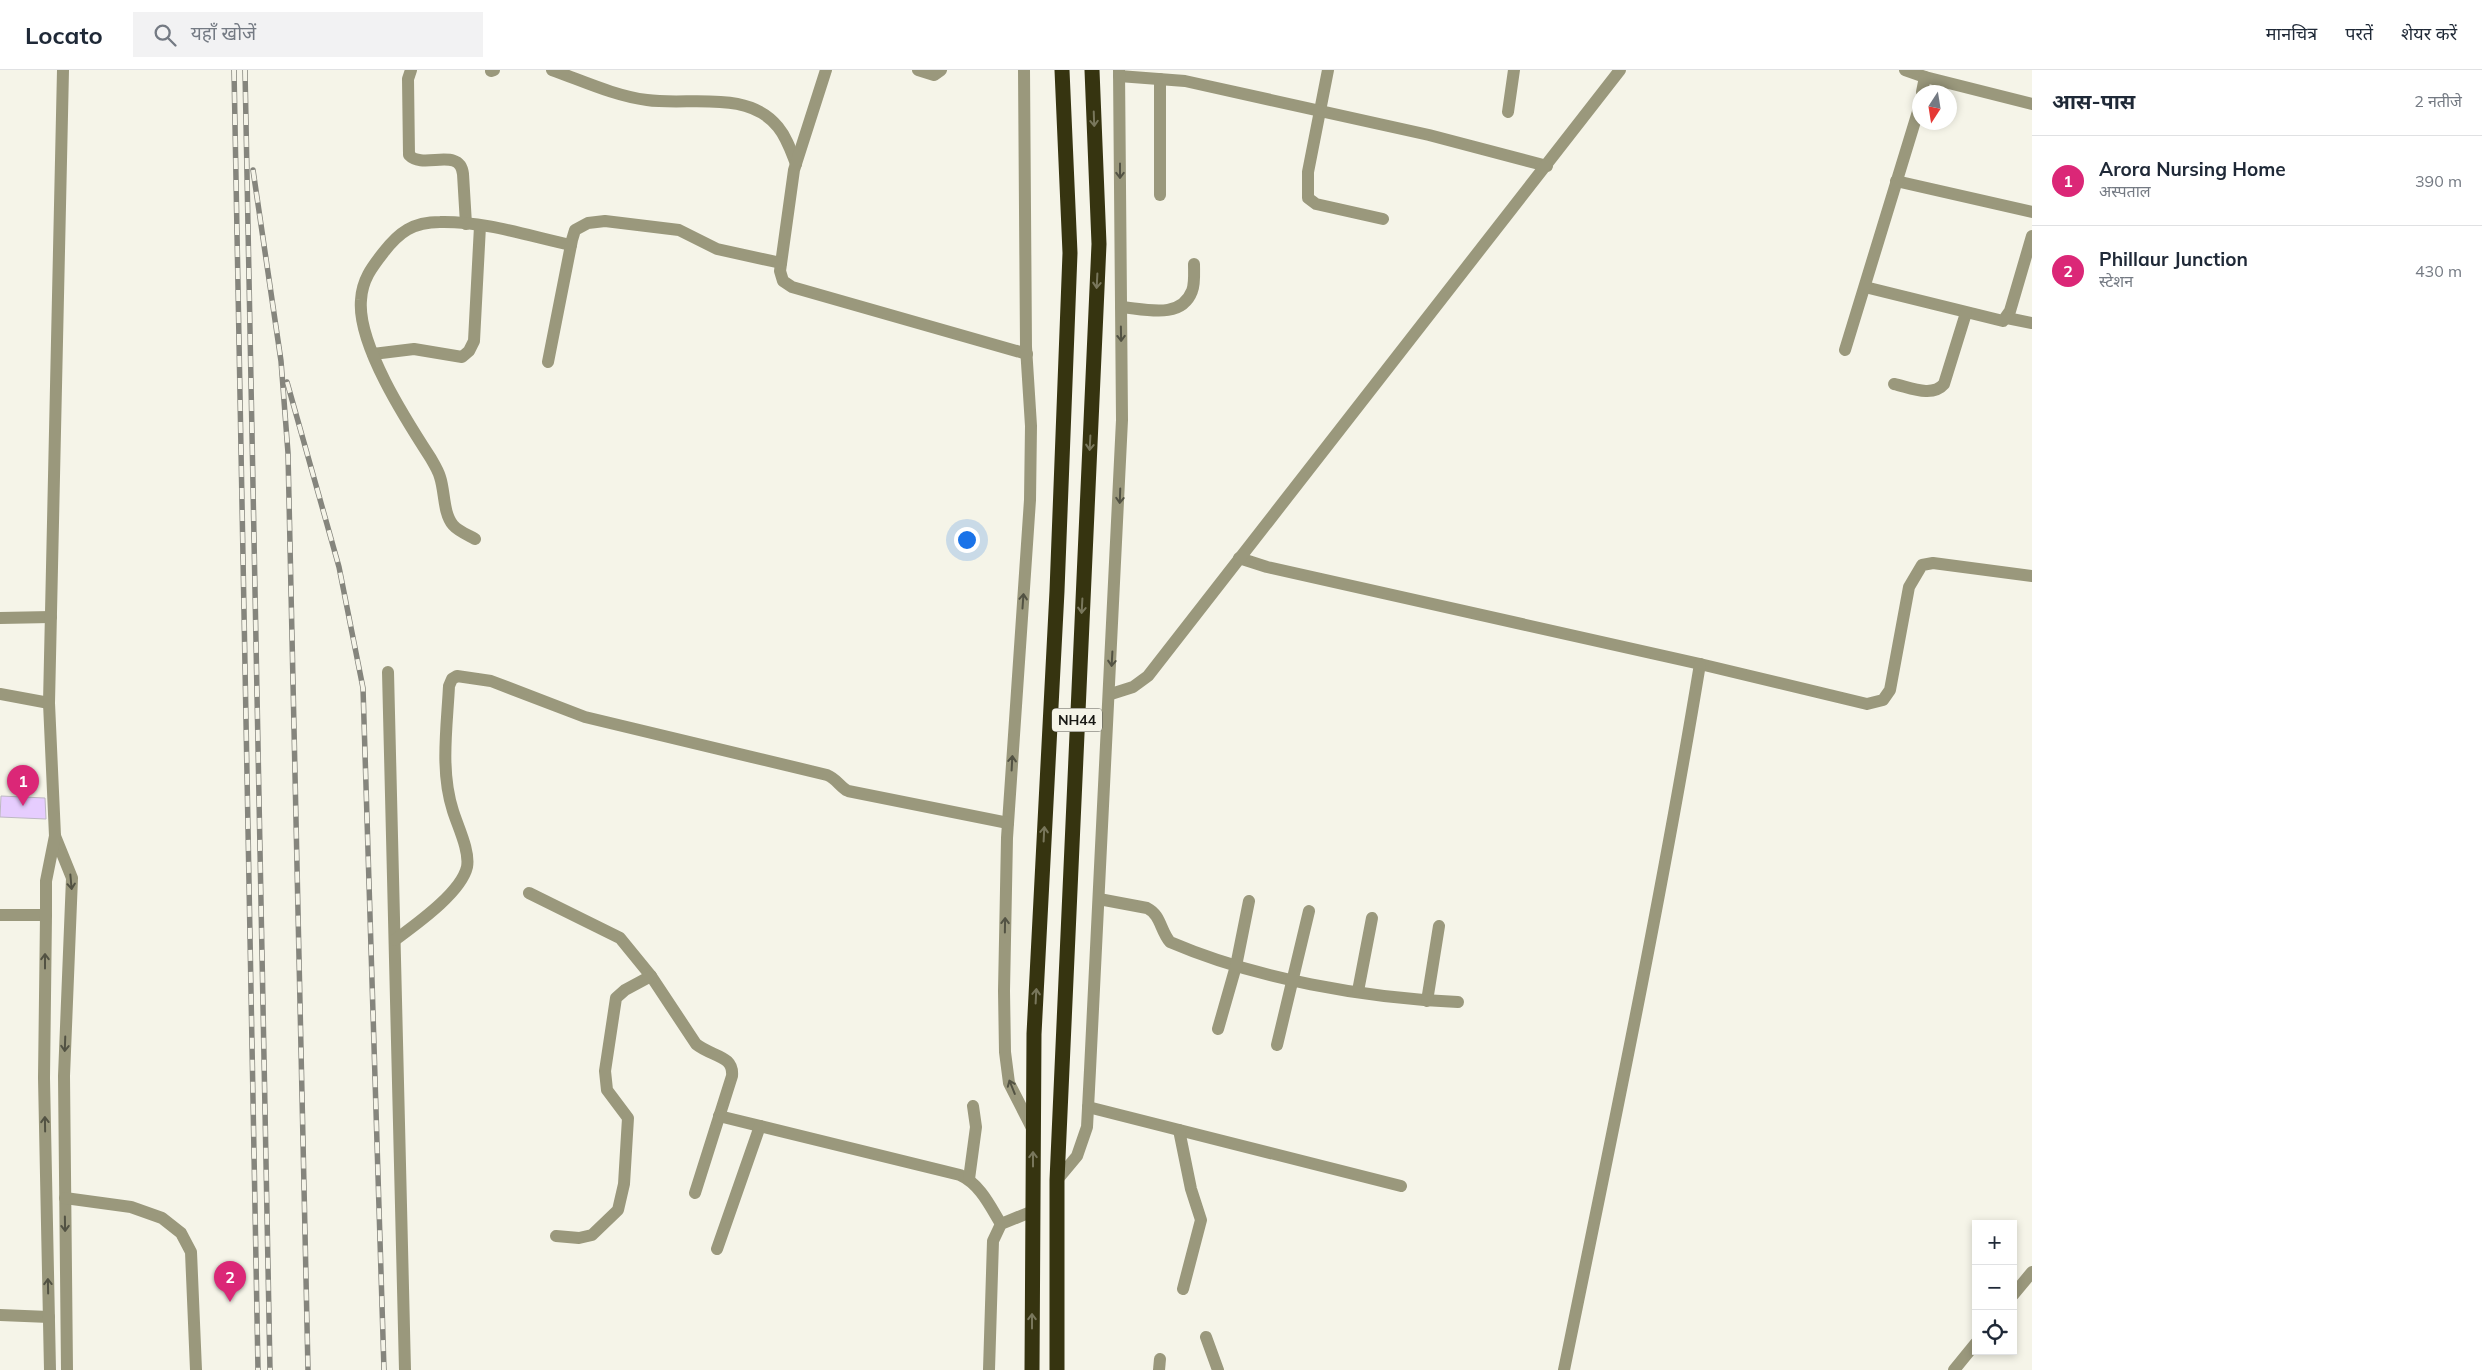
<!DOCTYPE html>
<html lang="hi">
<head>
<meta charset="utf-8">
<style>
  :root { --surface:#fff; --page:#f2f2f3; --text:#1f2937; --muted:#747a83; --line:#e0e1e3; --accent:#db2777 }
  body { margin:0; font-family:Mulish,"Noto Sans Devanagari",sans-serif; background:var(--page); color:var(--text) }
  .controls { position:absolute; right:15px; bottom:15px; display:grid; overflow:hidden; border-radius:0px; box-shadow:0 2px 8px #0003 }
  .controls button { width:45px; height:45px; display:grid; place-items:center; padding:0; border:0; border-bottom:1px solid var(--line); background:var(--surface); color:var(--text); font:25px sans-serif }
  .compass { position:absolute; left:1912px; top:15px; width:45px; height:45px; border-radius:50%; background:var(--surface); box-shadow:0 2px 8px #0003; rotate:192deg }
  .you { position:absolute; left:966px; top:469px; width:18px; height:18px; margin:-12px; border:4px solid #fff; border-radius:50%; background:#1a73e8; box-shadow:0 0 0 8px #1a73e833 }
  .badge { display:grid; place-items:center; width:32px; height:32px; border-radius:50%; background:var(--accent); color:#fff; font-size:16px; font-weight:700 }
  .pin { position:absolute; translate:-50% -41px; filter:drop-shadow(0 1px 2px #0008) }
  .pin::after { content:''; position:absolute; top:26px; width:18px; height:15px; background:inherit; clip-path:polygon(0 0,100% 0,50% 100%) }
  .list { margin:0; padding:0; list-style:none }
  h2 { display:flex; justify-content:space-between; align-items:center; height:65px; margin:0; padding:0 20px; font-size:21px }
  h2 small { font-size:16px; font-weight:400; color:var(--muted) }
  .list li { display:grid; grid-template-columns:32px 1fr auto; gap:15px; align-items:center; box-sizing:border-box; height:90px; padding:0 20px; border-top:1px solid var(--line) }
  .list b { display:block; font-size:19px; white-space:nowrap }
  .list p { margin:0; font-size:16px; white-space:nowrap; color:var(--muted) }
  .list em { font-size:16px; font-style:normal; color:var(--muted) }
  .icon { flex:none; width:28px; height:28px; fill:none; stroke:currentColor; stroke-width:2; stroke-linecap:round; stroke-linejoin:round }
  .map { position:relative; flex:none; width:2032px; height:1300px; overflow:hidden }
  header { display:flex; align-items:center; gap:30px; box-sizing:border-box; height:70px; padding:0 25px; background:var(--surface); border-bottom:1px solid var(--line) }
  header strong { font-size:24px }
  nav { display:flex; gap:28px; margin-inline-start:auto; font-size:18px }
  .search { width:350px; height:45px; background:var(--page); display:flex; align-items:center; gap:12px; box-sizing:border-box; padding:0 18px; border-radius:0px; color:var(--muted); font-size:19px }
  main { display:flex }
  aside { flex:1; background:var(--surface) }
  .map>svg:first-child { display:block }
  .building { fill:#e6cdfe; stroke:#bdb8c3 }
  .lines { fill:none; stroke-linecap:round; stroke-linejoin:round }
  .minor { stroke:#9a987c; stroke-width:12 }
  .highway { stroke:#363410; stroke-width:15 }
  .rail-casing { stroke:#85857d; stroke-width:5.5 }
  .rail { stroke:#f5f4e8; stroke-width:4; stroke-dasharray:11; stroke-linecap:butt }
  .oneway { stroke:#79775c }
  .oneway2 { stroke:#525243 }
  .labels { text-anchor:middle; stroke-width:4.5; stroke-linejoin:round; paint-order:stroke }
  .shield { fill:#f5f4e8; stroke:#5a5a54; stroke-width:1 }
  .shield-label { font-size:14px; font-weight:bold; fill:#181814 }
</style>
</head>
<body>
<header>
<strong>Locato</strong>
<div class="search"><svg class="icon" aria-label="search" viewBox="0 0 24 24"><circle cx="10" cy="10" r="6"/><path d="M15 15l6 6"/></svg>यहाँ खोजें</div>
<nav><a>मानचित्र</a><a>परतें</a><a>शेयर करें</a></nav>
</header>
<main>
<div class="map">
<svg width="2032" height="1300" viewBox="0 0 2032 1300">
  <rect width="100%" height="100%" fill="#f5f4e8"/>
  <!-- building -->
  <polygon class="building" points="1,726 45,728 46,749 0,747"/>
  <g class="lines">
    <!-- minor -->
    <g class="minor">
      <path d="M411,0L408,9L409,85C423,100 460,76 463,104L466,154"/>
      <path d="M552,0C583,11 615,26 647,30C688,36 748,19 778,57C787,68 791,81 796,94"/>
      <polyline points="826,0 794,100 780,201 783,211 792,217 1027,284"/>
      <polyline points="918,0 934,5 941,0"/>
      <polyline points="1024,0 1026,277 1031,356 1030,430 1007,768 1004,921 1005,982 1009,1013 1033,1060"/>
      <polyline points="1328,0 1308,102 1308,128 1316,134 1383,149"/>
      <polyline points="1905,0 1925,7 2032,34"/>
      <polyline points="491,1 494,0"/>
      <polyline points="1119,6 1185,11 1429,65 1547,96"/>
      <polyline points="1160,9 1160,125"/>
      <polyline points="1922,22 1925,7"/>
      <polyline points="1508,42 1514,0"/>
      <polyline points="1896,111 2032,142"/>
      <polyline points="1865,217 2003,251 2010,241 2032,166"/>
      <path d="M1121,237C1145,239 1181,250 1192,221C1195,214 1194,202 1194,194"/>
      <polyline points="2007,248 2032,253"/>
      <polyline points="1845,280 1920,35"/>
      <polyline points="373,284 414,279 462,287 469,281 474,271 480,156"/>
      <polyline points="548,292 572,170 575,160 588,153 605,151 679,160 717,179 781,193"/>
      <path d="M1894,314C1909,317 1932,328 1944,314L1966,243"/>
      <path d="M475,469C468,465 458,461 453,455C443,443 445,422 440,407C438,400 434,394 430,387C406,350 357,274 361,230C362,210 372,197 383,183C399,162 413,152 440,152C484,151 529,166 571,175"/>
      <polyline points="1239,488 1267,497 1700,594 1867,634 1883,630 1890,620 1909,517 1922,495 1933,493 2032,506"/>
      <polyline points="0,548 51,547"/>
      <polyline points="388,602 405,1300"/>
      <polyline points="0,624 49,633"/>
      <polyline points="1111,624 1133,617 1148,606 1620,0"/>
      <polyline points="55,766 72,808 64,1006 67,1300"/>
      <path d="M529,823L620,868L651,906L696,974C712,987 734,985 732,1006L695,1123"/>
      <path d="M1099,829L1147,838C1161,845 1160,860 1170,872C1256,909 1364,928 1458,932"/>
      <polyline points="0,845 46,845"/>
      <path d="M395,870C415,855 461,823 467,797C470,781 458,757 453,741C440,701 447,657 449,616L452,609L457,606L491,611L585,647L827,705C837,709 840,717 848,721L1008,753"/>
      <polyline points="1358,921 1372,848"/>
      <polyline points="1427,931 1439,856"/>
      <polyline points="1218,959 1236,896 1249,831"/>
      <polyline points="1277,975 1309,841"/>
      <polyline points="1088,1037 1401,1116"/>
      <path d="M719,1046L960,1105C980,1114 990,1136 1001,1154"/>
      <polyline points="1179,1060 1191,1119 1201,1150 1183,1219"/>
      <polyline points="969,1109 976,1057 973,1036"/>
      <polyline points="1057,1110 1077,1086 1087,1057 1090,1000 1122,350 1119,0"/>
      <polyline points="65,1128 131,1137 162,1148 181,1163 191,1182 196,1300"/>
      <polyline points="556,1166 579,1168 592,1165 618,1140 624,1114 628,1048 607,1020 605,1001 616,928 625,920 651,906"/>
      <polyline points="717,1179 760,1056"/>
      <polyline points="2013,1225 2032,1202"/>
      <polyline points="0,1245 49,1247"/>
      <polyline points="1206,1267 1218,1300"/>
      <polyline points="50,1300 44,1008 46,845 46,811 55,766 49,633 63,0"/>
      <polyline points="989,1300 993,1171 1001,1154 1033,1141"/>
      <polyline points="1159,1300 1160,1289"/>
      <path d="M1564,1300C1612,1065 1661,830 1700,594"/>
      <polyline points="1954,1300 1976,1273"/>
    </g>
    <!-- highway -->
    <g class="highway">
      <polyline points="1032,1300 1034,964 1057,521 1070,183 1062,0"/>
      <polyline points="1057,1300 1057,1110 1099,174 1092,0"/>
    </g>
    <defs>
      <g id="rail">
        <polyline points="234,0 258,1300"/>
        <polyline points="245,0 270,1300"/>
        <polyline points="253,100 281,291 288,383 308,1300"/>
        <polyline points="287,312 339,497 363,618 384,1300"/>
      </g>
    </defs>
    <!-- rail casing -->
    <use href="#rail" class="rail-casing"/>
    <!-- rail -->
    <use href="#rail" class="rail"/>
  </g>
  <!-- one-way arrows -->
  <defs><path id="oneway-shaft" d="M-6 0H5M1.5-3L5.5 0L1.5 3" fill="none" stroke-width="1.6" stroke-linecap="round" stroke-linejoin="round" transform="scale(1.25)"/></defs>
  <g class="oneway">
    <use href="#oneway-shaft" transform="translate(1094 49) rotate(88)"/>
    <use href="#oneway-shaft" transform="translate(1097 211) rotate(93)"/>
    <use href="#oneway-shaft" transform="translate(1090 373) rotate(93)"/>
    <use href="#oneway-shaft" transform="translate(1082 536) rotate(93)"/>
    <use href="#oneway-shaft" transform="translate(1044 764) rotate(-87)"/>
    <use href="#oneway-shaft" transform="translate(1036 926) rotate(-87)"/>
    <use href="#oneway-shaft" transform="translate(1033 1089) rotate(-90)"/>
    <use href="#oneway-shaft" transform="translate(1032 1251) rotate(-90)"/>
  </g>
  <g class="oneway2">
    <use href="#oneway-shaft" transform="translate(1120 101) rotate(90)"/>
    <use href="#oneway-shaft" transform="translate(1121 264) rotate(89)"/>
    <use href="#oneway-shaft" transform="translate(1120 426) rotate(92)"/>
    <use href="#oneway-shaft" transform="translate(1023 531) rotate(-86)"/>
    <use href="#oneway-shaft" transform="translate(1112 589) rotate(93)"/>
    <use href="#oneway-shaft" transform="translate(1012 693) rotate(-87)"/>
    <use href="#oneway-shaft" transform="translate(71 812) rotate(85)"/>
    <use href="#oneway-shaft" transform="translate(1005 855) rotate(-89)"/>
    <use href="#oneway-shaft" transform="translate(45 891) rotate(-90)"/>
    <use href="#oneway-shaft" transform="translate(65 974) rotate(92)"/>
    <use href="#oneway-shaft" transform="translate(1012 1017) rotate(-112)"/>
    <use href="#oneway-shaft" transform="translate(45 1054) rotate(-91)"/>
    <use href="#oneway-shaft" transform="translate(65 1154) rotate(89)"/>
    <use href="#oneway-shaft" transform="translate(48 1216) rotate(-91)"/>
  </g>
  <g class="labels">
    <!-- shield labels -->
    <rect class="shield" x="1052" y="638.5" width="50" height="23" rx="4"/>
    <g class="shield-label">
      <text x="1077" y="655">NH44</text>
    </g>
  </g>
</svg>
<div class="controls">
<button>+</button>
<button>−</button>
<button><svg class="icon" aria-label="locate" viewBox="0 0 24 24"><circle cx="12" cy="12" r="6"/><path d="M12 2v4M12 18v4M2 12h4M18 12h4"/></svg></button>
</div>
<svg class="compass" viewBox="-18 -18 36 36"><path d="M0-13l5 13h-10z" fill="#e53935"/><path d="M0 13l5-13h-10z" fill="#747a83"/></svg>
<div class="you"></div>
<div class="pin badge" style="left:23px;top:736px">1</div>
<div class="pin badge" style="left:230px;top:1232px">2</div>
</div>
<aside>
<h2>आस-पास<small>2 नतीजे</small></h2>
<ul class="list">
<li><span class="badge">1</span><div><b>Arora Nursing Home</b><p>अस्पताल</p></div><em>390 m</em></li>
<li><span class="badge">2</span><div><b>Phillaur Junction</b><p>स्टेशन</p></div><em>430 m</em></li>
</ul>
</aside>
</main>
</body>
</html>
